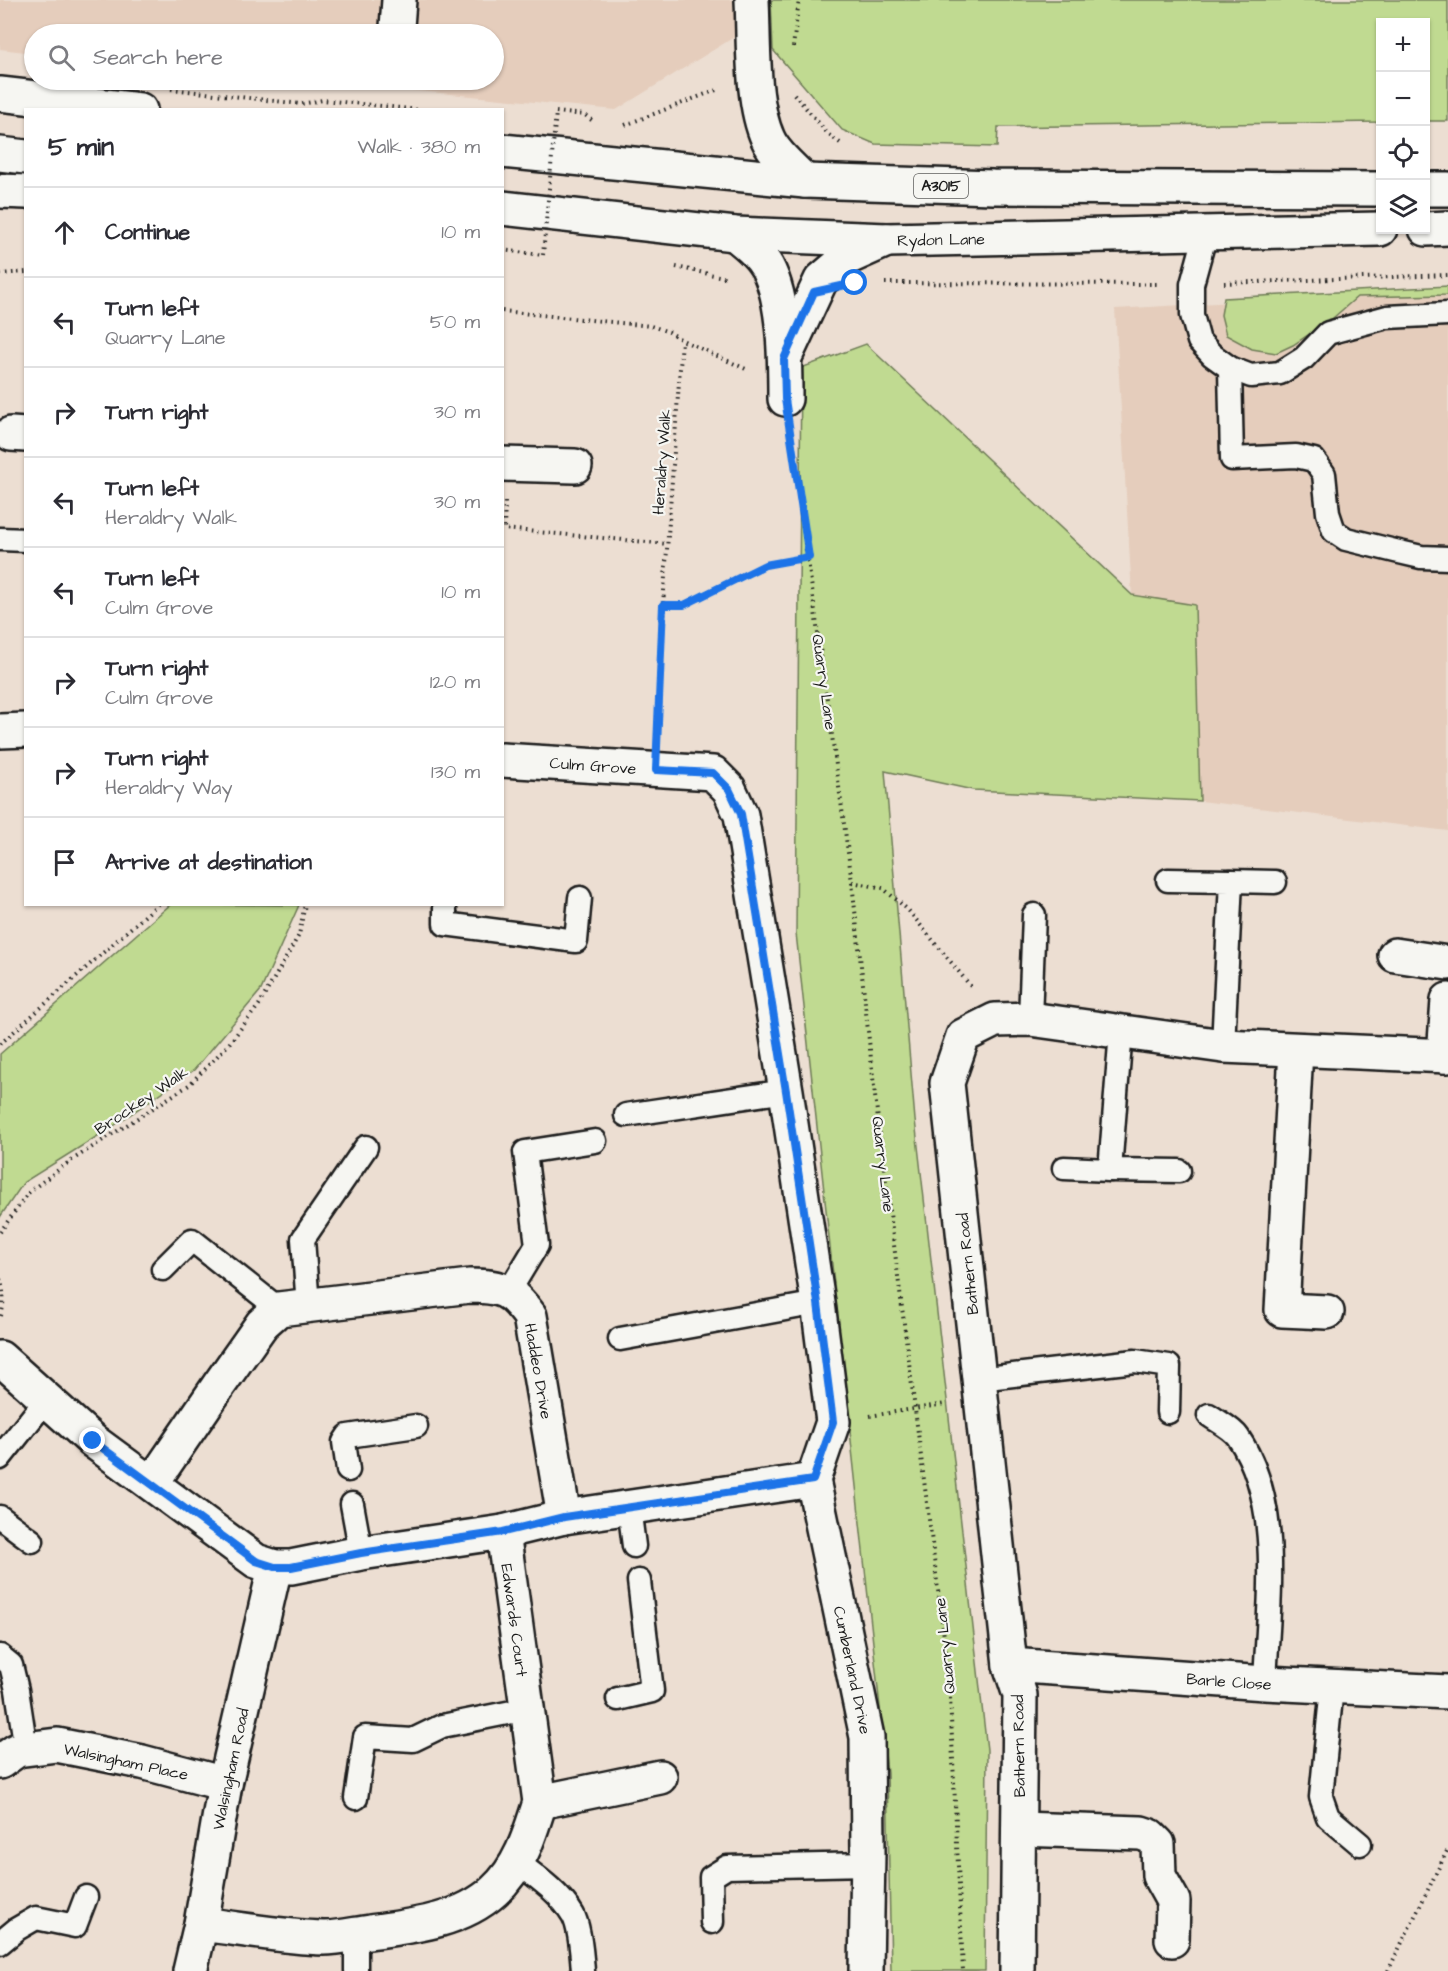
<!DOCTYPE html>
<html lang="en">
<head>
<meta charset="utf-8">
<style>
  :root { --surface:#fff; --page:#f7f7f7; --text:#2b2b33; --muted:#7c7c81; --line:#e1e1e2 }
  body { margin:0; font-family:"Architects Daughter",sans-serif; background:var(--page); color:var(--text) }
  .controls { position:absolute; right:18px; top:18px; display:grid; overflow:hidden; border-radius:0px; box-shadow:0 2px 4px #0004 }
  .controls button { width:54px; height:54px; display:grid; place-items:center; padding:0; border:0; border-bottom:2px solid var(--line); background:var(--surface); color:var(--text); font:30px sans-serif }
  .stop { position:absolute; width:18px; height:18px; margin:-14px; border:4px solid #1a73e8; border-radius:50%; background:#fff }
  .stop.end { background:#1a73e8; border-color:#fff; box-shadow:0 2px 6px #0008 }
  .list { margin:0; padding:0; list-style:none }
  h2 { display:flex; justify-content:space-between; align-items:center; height:78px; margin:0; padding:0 24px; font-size:26px }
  h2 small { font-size:20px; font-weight:400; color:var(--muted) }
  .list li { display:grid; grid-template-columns:39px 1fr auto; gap:18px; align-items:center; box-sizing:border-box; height:90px; padding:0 24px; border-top:2px solid var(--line) }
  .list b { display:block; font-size:22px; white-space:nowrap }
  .list p { margin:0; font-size:20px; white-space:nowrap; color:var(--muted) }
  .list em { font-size:20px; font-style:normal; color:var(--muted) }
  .icon { flex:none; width:33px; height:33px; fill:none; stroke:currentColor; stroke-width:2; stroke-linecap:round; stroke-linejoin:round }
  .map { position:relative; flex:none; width:1448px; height:1971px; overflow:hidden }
  .search { position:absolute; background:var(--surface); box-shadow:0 2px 4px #0004; left:24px; top:24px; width:480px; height:66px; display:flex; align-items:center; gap:15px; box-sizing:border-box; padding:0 21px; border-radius:33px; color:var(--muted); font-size:22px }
  .panel { position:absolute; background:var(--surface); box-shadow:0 2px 4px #0004; left:24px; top:108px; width:480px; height:798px; border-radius:0px }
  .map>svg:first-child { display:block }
  .built { fill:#e5cdbc }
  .green { fill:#c0da91; stroke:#6e7b56; stroke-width:1.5 }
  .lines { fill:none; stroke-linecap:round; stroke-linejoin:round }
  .service-casing { stroke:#1c1c1c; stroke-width:27 }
  .minor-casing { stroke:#1c1c1c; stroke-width:38 }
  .primary-casing { stroke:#1c1c1c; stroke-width:38 }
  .path { stroke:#1c1c1c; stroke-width:4; stroke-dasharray:1.5 4.5; stroke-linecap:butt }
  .service { stroke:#f6f6f2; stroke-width:22 }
  .minor { stroke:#f6f6f2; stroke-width:33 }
  .primary { stroke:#f6f6f2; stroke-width:33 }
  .path-bridge { stroke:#1c1c1c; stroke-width:4; stroke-dasharray:1.5 4.5; stroke-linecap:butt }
  .route { stroke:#1a73e8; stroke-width:8 }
  .labels { text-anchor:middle; stroke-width:4.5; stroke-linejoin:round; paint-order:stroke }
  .shield { fill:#f6f6f2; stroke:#5d5d5c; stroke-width:1.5 }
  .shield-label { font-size:15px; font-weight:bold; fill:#1c1c1c }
  .street-label { font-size:16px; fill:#1c1c1c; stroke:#f6f6f2 }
</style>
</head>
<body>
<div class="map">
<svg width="1448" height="1971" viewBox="0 0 1448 1971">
  <rect width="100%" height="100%" fill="#ecded2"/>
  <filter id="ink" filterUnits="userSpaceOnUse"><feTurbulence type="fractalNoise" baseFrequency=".0167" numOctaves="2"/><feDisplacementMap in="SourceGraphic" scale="12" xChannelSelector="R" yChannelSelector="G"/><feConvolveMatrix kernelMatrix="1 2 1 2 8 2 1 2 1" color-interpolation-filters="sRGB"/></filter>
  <g filter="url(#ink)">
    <!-- built -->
    <g class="built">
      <polygon points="0,0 733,0 736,36 616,110 307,80 494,80 494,34 34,34 34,53 0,49"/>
      <polygon points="1448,289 1448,831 1200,801 1195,605 1132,595 1115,309"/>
    </g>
    <!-- green -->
    <g class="green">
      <polygon points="771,0 1448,0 1448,121 1426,121 1426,22 1380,22 1380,122 998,127 997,147 875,144 842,130 773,50"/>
      <polygon points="1448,286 1448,295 1357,297 1333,318 1293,345 1276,353 1252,349 1226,335 1221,315 1224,298"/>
      <polygon points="866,344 1132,595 1195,605 1200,801 973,790 885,771 915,1120 987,1750 985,1971 891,1971 887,1772 796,933 801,368"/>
      <polygon points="171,904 299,905 261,990 194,1070 112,1127 24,1182 0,1217 0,1054"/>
    </g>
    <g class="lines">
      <defs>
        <g id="service">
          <polyline points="1206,233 1192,284 1192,315 1199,341 1212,355 1230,368 1251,376 1280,373 1304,358 1328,333 1387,317 1448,314"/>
          <polyline points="1230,368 1232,459 1296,456 1314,460 1324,474 1328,513 1334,531 1346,539 1395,551 1421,557 1448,558"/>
          <polyline points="0,539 26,540"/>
          <polyline points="1168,880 1231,881 1223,1046"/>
          <polyline points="1231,881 1275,882"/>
          <polyline points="445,904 445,924 576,941 580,898"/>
          <polyline points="1030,1019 1034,915"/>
          <polyline points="1121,1031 1110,1170 1179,1171"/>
          <polyline points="626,1115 786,1091"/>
          <polyline points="1064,1168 1110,1170"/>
          <polyline points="163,1269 192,1240 279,1309"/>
          <polyline points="508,1293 537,1245 525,1152 595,1141"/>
          <polyline points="308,1306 303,1239 366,1147"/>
          <polyline points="620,1339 818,1303"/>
          <polyline points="979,1379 1135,1361 1169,1366 1168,1412"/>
          <path d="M1209,1415C1217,1421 1232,1428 1238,1437C1284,1505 1268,1606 1265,1683"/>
          <polyline points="0,1458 46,1400"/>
          <polyline points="348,1470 344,1442 348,1436 416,1426"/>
          <polyline points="352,1504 361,1553"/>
          <polyline points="629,1507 634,1546"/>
          <polyline points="0,1517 32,1541"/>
          <polyline points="0,1656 11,1665 17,1690 26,1749"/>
          <polyline points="1332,1687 1321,1797 1328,1817 1360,1844"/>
          <polyline points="618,1699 652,1691 639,1581"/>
          <polyline points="356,1798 365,1737 413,1740 442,1726 527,1709"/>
          <path d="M517,1862C537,1877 560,1893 573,1915C580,1927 582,1956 583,1971"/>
          <polyline points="712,1922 711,1877 727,1867 868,1864"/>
          <polyline points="356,1934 356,1971"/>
          <polyline points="0,1943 17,1929 36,1918 75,1926 86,1897"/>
        </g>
        <g id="minor">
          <path d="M752,0C754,41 751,102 768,139C775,155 793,169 805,181"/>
          <polyline points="397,27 399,0"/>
          <polyline points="0,191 26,192"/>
          <path d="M735,234C747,244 759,253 767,267C785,300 785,362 785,399"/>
          <polyline points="785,357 821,280 847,258 887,240"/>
          <polyline points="11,434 26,435"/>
          <polyline points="502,464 575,466"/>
          <polyline points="0,731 26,730"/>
          <polyline points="502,760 713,773 729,789 741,815 786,1091 818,1303 833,1422 813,1480"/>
          <polyline points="1395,955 1448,963"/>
          <polyline points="1296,1050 1282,1310 1327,1312"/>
          <polyline points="1444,1056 1448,1000"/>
          <polyline points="0,1358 93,1441 256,1561 275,1567 291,1567 361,1553 503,1532 564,1517 813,1480"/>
          <polyline points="813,1480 867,1737 868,1853 866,1971"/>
          <path d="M152,1483L219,1385L262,1324L279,1309L470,1286C502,1286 511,1290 530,1316L564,1517"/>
          <polyline points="1010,1665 1265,1683 1448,1692"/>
          <polyline points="0,1762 17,1750 57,1745 142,1762 225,1784"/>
          <polyline points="540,1802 660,1777"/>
          <polyline points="1019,1829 1141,1833 1150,1836 1158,1844 1159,1876 1173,1901 1172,1940"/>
          <path d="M201,1924C242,1929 283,1937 324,1938C339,1938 355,1934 370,1932C413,1926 461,1921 494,1891C520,1868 530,1834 540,1802L503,1532"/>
          <polyline points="190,1971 201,1924 225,1784 275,1567"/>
          <polyline points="1017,1971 1020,1695 1010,1665 947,1083 963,1036 995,1020 1030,1019 1223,1046 1448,1056"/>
        </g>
        <g id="primary">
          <polyline points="0,94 140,110"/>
          <polyline points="502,151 805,181 993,187 1380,189"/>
          <polyline points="0,154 26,157"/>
          <polyline points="1426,189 1448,189"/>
          <polyline points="502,208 735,234 887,240 1380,229"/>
          <polyline points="1426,229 1448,228"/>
        </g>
      </defs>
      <!-- service casing -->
      <use href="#service" class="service-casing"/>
      <!-- minor casing -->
      <use href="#minor" class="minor-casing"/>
      <!-- primary casing -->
      <use href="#primary" class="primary-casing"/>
      <!-- path -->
      <g class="path">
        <polyline points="793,47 799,0"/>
        <polyline points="171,89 301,104 323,100 420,110"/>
        <polyline points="794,94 829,135 843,145"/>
        <polyline points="556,112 585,115 594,122"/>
        <polyline points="625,125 719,89"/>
        <polyline points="502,250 543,255"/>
        <polyline points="676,267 728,278"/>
        <polyline points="0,274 26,272"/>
        <polyline points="885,283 1162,284"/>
        <polyline points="1224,283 1448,275"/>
        <polyline points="502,311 651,326 669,332 682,340 748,370"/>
        <polyline points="791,436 852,882 875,1096 949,1676 963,1971"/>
        <polyline points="505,502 504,529 668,544"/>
        <polyline points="663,605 684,605 765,565 809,557"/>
        <polyline points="657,735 663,605 682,340"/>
        <polyline points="852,882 883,888 908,910 973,989"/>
        <polyline points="0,1044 158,904"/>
        <polyline points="0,1232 30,1191 69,1162 189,1085 228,1045 259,1005 299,935 305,904"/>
        <path d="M0,1279C5,1292 4,1307 0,1319"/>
        <polyline points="870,1416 945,1404"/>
        <polyline points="1388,1971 1448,1849"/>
      </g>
      <!-- service -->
      <use href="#service" class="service"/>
      <!-- minor -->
      <use href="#minor" class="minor"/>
      <!-- primary -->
      <use href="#primary" class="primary"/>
      <!-- path-bridge -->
      <polyline class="path-bridge" points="543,255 556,112"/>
    </g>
  </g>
  <g class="lines" filter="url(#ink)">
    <!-- route -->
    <polyline class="route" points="93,1441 256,1561 275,1567 291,1567 361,1553 503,1532 564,1517 813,1480 833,1422 818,1303 786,1091 741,814 729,789 713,773 656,770 663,605 684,605 765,565 809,557 785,399 784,359 814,292 855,283"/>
  </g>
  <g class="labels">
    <!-- shield labels -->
    <rect class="shield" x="914" y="174" width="54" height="24" rx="4.5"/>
    <g class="shield-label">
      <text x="941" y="191">A3015</text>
    </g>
    <!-- street labels -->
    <g class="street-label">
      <text transform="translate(941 239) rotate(-1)" y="6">Rydon Lane</text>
      <text transform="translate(661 462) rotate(-86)" y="6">Heraldry Walk</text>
      <text transform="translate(825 682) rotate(82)" y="6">Quarry Lane</text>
      <text transform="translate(593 765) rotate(4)" y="6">Culm Grove</text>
      <text transform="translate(141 1100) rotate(-34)" y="6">Brockey Walk</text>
      <text transform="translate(884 1164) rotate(83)" y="6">Quarry Lane</text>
      <text transform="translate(967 1264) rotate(-96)" y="6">Bathern Road</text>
      <text transform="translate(539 1371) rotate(80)" y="6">Haddeo Drive</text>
      <text transform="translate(515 1620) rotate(82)" y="6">Edwards Court</text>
      <text transform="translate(944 1646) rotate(-96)" y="6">Quarry Lane</text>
      <text transform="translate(853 1670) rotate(78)" y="6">Cumberland Drive</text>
      <text transform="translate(1229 1681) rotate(4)" y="6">Barle Close</text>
      <text transform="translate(1018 1746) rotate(-91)" y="6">Bathern Road</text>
      <text transform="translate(126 1761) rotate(12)" y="6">Walsingham Place</text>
      <text transform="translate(230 1769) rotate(-78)" y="6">Walsingham Road</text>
    </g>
  </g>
</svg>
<div class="controls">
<button>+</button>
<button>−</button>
<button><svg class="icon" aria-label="locate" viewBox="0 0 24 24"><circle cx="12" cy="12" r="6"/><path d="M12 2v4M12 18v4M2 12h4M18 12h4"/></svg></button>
<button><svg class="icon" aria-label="layers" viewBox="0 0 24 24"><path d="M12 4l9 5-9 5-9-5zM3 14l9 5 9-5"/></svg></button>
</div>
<div class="stop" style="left:855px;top:283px"></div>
<div class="stop end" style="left:93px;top:1441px"></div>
<div class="search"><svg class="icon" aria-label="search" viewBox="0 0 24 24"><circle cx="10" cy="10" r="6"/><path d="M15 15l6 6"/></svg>Search here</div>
<section class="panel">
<h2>5 min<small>Walk · 380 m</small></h2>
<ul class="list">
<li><svg class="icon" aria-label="ahead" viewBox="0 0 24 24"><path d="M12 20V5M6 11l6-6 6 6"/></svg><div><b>Continue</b></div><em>10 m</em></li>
<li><svg class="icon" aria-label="left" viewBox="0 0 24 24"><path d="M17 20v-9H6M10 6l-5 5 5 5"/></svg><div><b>Turn left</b><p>Quarry Lane</p></div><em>50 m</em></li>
<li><svg class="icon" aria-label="right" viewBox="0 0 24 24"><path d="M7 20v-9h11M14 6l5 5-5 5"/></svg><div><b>Turn right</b></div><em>30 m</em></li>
<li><svg class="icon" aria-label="left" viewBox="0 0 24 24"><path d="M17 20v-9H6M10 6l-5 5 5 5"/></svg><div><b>Turn left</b><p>Heraldry Walk</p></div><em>30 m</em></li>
<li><svg class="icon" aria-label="left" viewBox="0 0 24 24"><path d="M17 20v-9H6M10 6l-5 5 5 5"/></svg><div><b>Turn left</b><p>Culm Grove</p></div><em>10 m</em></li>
<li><svg class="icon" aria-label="right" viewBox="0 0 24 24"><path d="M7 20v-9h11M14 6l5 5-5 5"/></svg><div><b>Turn right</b><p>Culm Grove</p></div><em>120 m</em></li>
<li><svg class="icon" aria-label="right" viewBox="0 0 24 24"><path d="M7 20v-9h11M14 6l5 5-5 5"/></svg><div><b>Turn right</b><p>Heraldry Way</p></div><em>130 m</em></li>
<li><svg class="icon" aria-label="arrive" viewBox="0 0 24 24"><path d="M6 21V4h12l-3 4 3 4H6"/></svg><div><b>Arrive at destination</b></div></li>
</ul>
</section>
</div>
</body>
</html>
